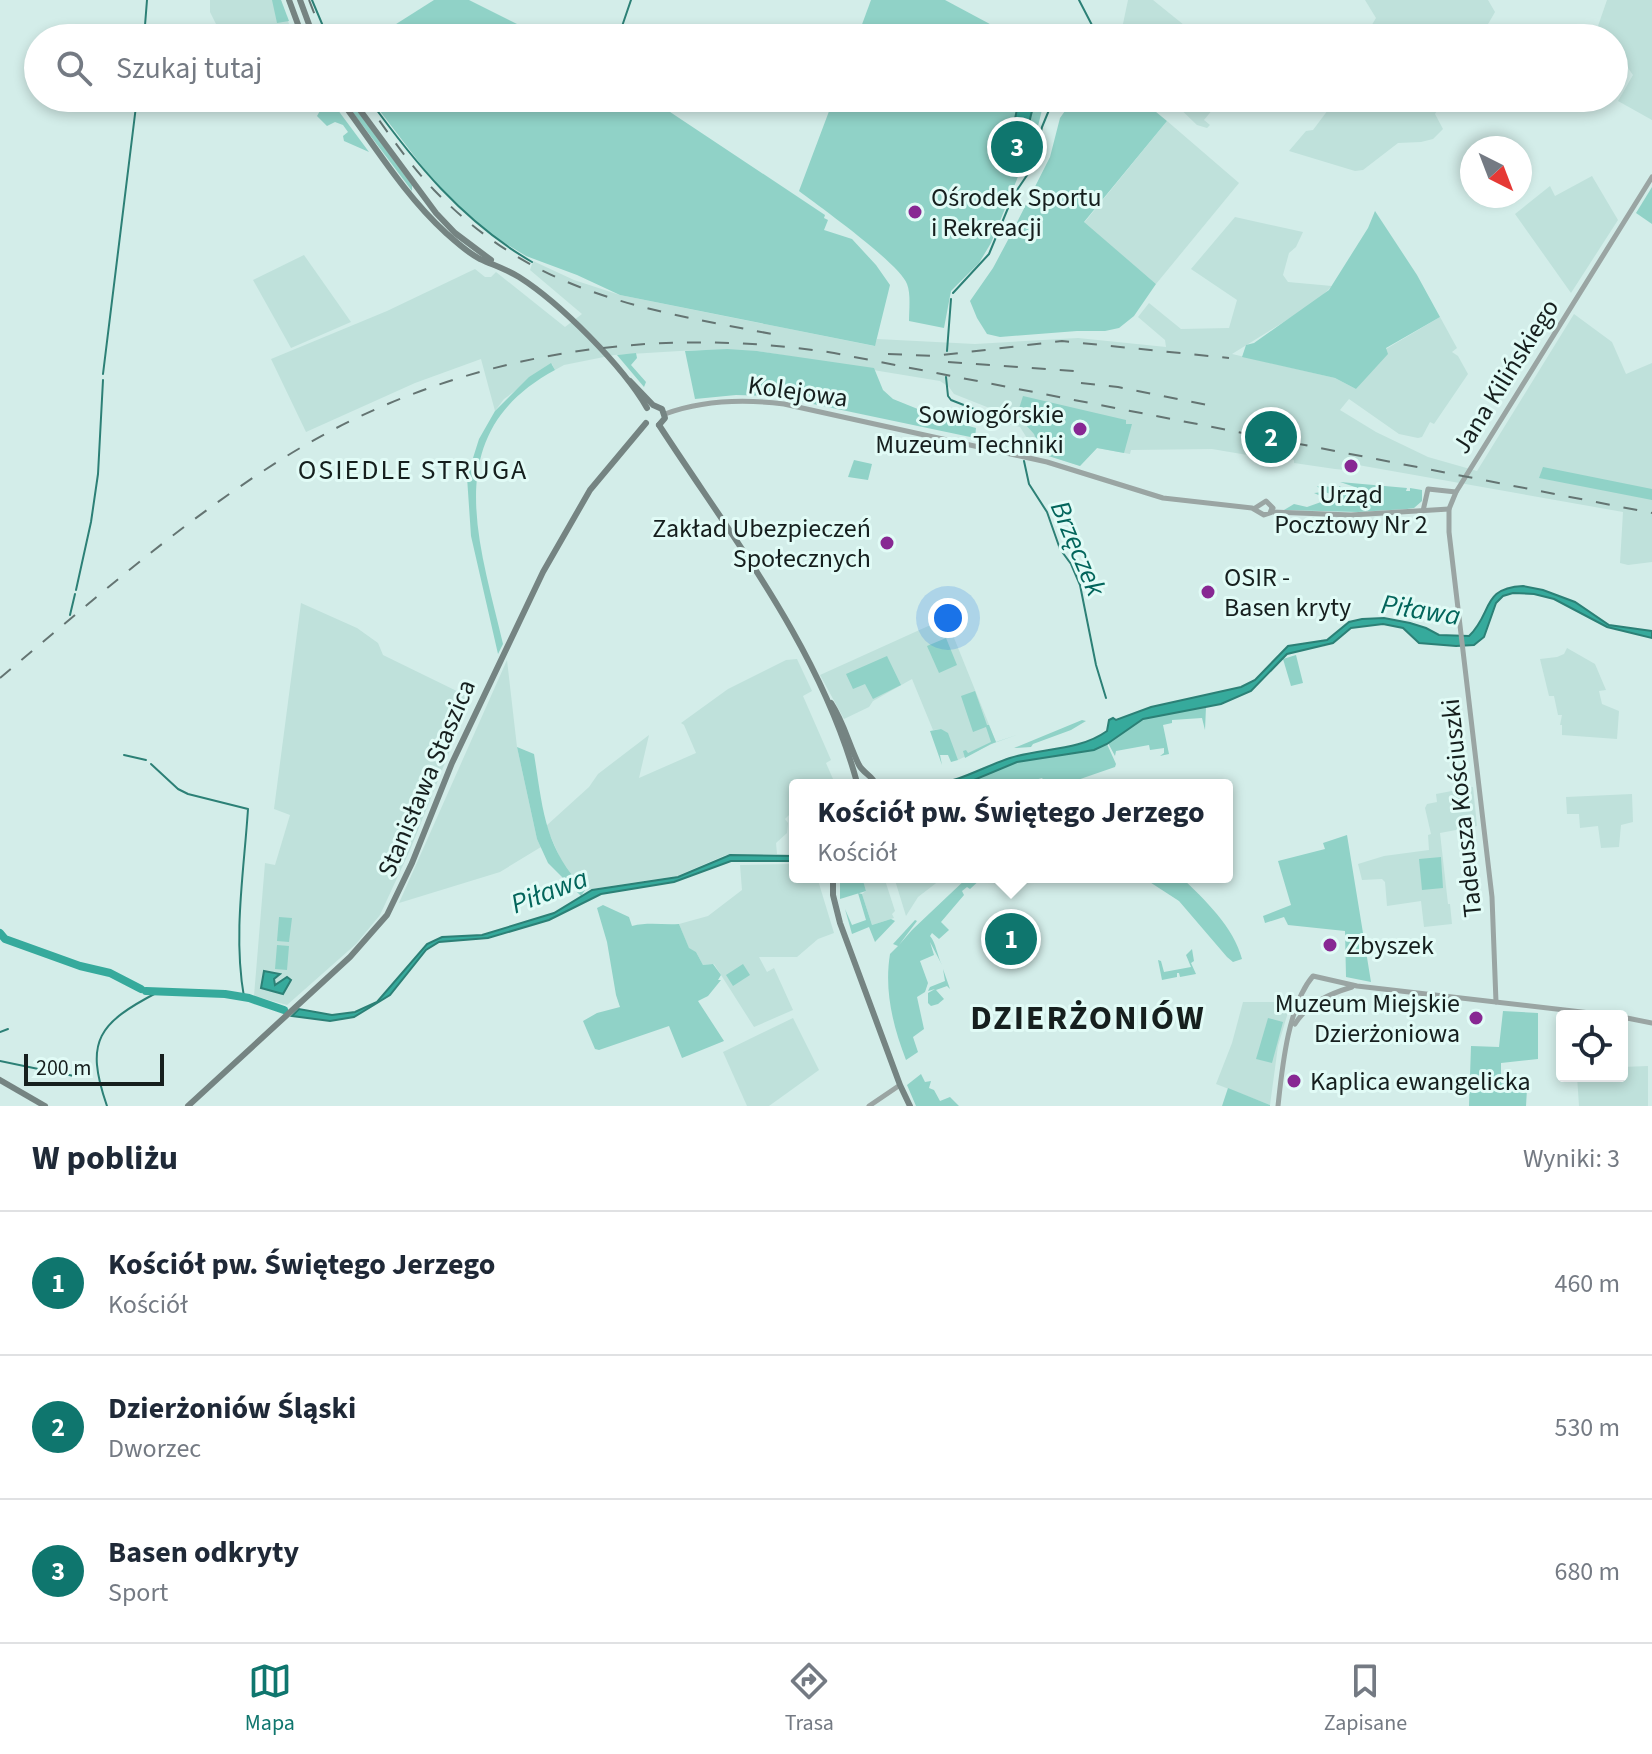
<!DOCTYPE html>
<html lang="pl">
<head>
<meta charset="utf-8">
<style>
  :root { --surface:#fff; --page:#f2f2f3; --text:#1f2937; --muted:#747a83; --line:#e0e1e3; --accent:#0f766e }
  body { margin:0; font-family:"Source Sans 3",sans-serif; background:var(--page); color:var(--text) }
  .controls { position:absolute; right:24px; bottom:24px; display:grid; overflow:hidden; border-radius:8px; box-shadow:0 4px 12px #0003 }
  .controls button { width:72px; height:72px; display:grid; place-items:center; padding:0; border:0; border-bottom:2px solid var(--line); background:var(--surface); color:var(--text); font:40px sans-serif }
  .compass { position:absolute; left:1460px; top:136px; width:72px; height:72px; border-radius:50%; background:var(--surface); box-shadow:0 4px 12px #0003; rotate:138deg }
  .scale { position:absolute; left:24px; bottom:20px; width:140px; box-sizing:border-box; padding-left:8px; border:4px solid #161f1e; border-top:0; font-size:22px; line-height:28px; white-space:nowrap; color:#161f1e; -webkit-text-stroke:6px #e1fbf6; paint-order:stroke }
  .you { position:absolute; left:948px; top:618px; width:28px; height:28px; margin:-20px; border:6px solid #fff; border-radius:50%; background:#1a73e8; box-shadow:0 0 0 12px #1a73e833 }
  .badge { display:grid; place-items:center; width:52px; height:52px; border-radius:50%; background:var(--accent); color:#fff; font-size:26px; font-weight:700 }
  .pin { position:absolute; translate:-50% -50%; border:4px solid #fff; box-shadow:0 2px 8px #0006 }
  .popup { position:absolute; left:789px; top:779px; width:444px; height:104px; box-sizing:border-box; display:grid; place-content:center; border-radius:8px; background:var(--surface); filter:drop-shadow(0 2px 6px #0005); font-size:26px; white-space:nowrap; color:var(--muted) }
  .popup b { font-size:30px; color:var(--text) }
  .popup::after { content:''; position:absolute; left:50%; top:100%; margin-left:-16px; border:16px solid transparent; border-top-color:var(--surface) }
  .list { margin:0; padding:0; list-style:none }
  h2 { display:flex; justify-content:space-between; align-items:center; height:104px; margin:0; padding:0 32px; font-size:34px }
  h2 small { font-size:26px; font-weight:400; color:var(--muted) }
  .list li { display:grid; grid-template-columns:52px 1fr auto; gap:24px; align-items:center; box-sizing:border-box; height:144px; padding:0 32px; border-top:2px solid var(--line) }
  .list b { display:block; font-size:30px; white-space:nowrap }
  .list p { margin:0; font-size:26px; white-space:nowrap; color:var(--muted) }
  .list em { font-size:26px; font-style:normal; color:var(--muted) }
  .icon { flex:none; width:44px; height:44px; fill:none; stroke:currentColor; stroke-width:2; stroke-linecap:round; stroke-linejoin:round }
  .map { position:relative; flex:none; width:1652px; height:1106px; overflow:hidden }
  .search { position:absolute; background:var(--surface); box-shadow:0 4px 12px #0003; left:24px; right:24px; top:24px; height:88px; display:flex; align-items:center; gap:20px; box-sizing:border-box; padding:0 28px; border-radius:44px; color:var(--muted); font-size:30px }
  .sheet { height:536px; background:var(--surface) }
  nav { display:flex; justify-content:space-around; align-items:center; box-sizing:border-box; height:112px; border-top:2px solid var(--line); background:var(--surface); font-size:22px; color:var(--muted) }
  nav a { display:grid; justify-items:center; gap:4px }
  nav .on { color:var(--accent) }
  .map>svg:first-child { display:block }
  .built { fill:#bfe1db }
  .green { fill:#90d2c7 }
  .water { fill:#36aa9c; stroke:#2c8076; stroke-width:2 }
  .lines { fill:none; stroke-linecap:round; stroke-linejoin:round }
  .stream { stroke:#2c8076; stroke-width:2 }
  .river { stroke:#36aa9c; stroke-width:8 }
  .tertiary { stroke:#9aa5a3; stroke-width:5 }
  .secondary { stroke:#758482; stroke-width:6 }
  .rail { stroke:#647472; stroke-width:2; stroke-dasharray:14 14; stroke-linecap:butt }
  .poi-dot { fill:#872893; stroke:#e1fbf6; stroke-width:3 }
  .labels { text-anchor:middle; stroke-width:6; stroke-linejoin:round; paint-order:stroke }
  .poi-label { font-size:26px; fill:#161f1e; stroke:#e1fbf6; text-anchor:start }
  .street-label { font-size:26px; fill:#161f1e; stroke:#e1fbf6 }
  .neighbourhood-label { font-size:28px; letter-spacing:2px; fill:#161f1e; stroke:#e1fbf6 }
  .water-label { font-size:28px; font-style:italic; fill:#02655b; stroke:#e1fbf6 }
  .district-label { font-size:34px; font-weight:bold; letter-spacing:2px; fill:#161f1e; stroke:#e1fbf6 }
</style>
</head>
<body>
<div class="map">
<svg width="1652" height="1106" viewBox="0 0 1652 1106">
  <rect width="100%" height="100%" fill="#d3ede9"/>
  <!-- built -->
  <g class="built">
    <polygon points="210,0 281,0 291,30 262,38 223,38 210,12"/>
    <polygon points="1128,0 1153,0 1200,38 1120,38"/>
    <polygon points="1365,0 1488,0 1495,12 1480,38 1364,38 1376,18"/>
    <polygon points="1607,0 1652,0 1652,120 1618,101 1633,75 1614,48 1614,38 1607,38 1598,26"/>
    <polygon points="1169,98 1222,98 1204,120 1210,125 1207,128 1197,125"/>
    <polygon points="1337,98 1444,98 1435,114 1443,129 1433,139 1421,142 1398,143 1363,170 1355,171 1289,151 1306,131 1313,130"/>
    <polygon points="1167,121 1239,183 1156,284 1084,223"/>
    <polygon points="1592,176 1618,220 1571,293 1515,214 1550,186 1555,196"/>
    <polygon points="1235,217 1303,232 1296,247 1289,253 1283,275 1288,282 1332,286 1316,302 1232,354 1335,378 1356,389 1386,349 1440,317 1457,348 1452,352 1458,356 1468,374 1434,424 1430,422 1422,437 1418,438 1399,434 1349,399 1340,410 1376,432 1428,457 1477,471 1574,314 1612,342 1626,374 1652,363 1652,562 1628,565 1620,563 1623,512 1358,465 1356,471 1335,469 1294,463 1294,460 1267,454 1265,458 1212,449 1131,450 1130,454 1097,448 1080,466 1035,451 1020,427 1008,424 997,411 954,394 949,387 940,381 758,351 696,350 614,355 564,365 555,370 552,364 504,399 495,411 481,359 415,383 306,432 271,359 387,311 475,269 485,277 491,277 496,272 565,327 582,314 530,270 533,261 574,280 620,295 874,346 877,339 975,344 1078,338 1166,347 1165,340 1138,317 1149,303 1181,329 1229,328 1237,300 1191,269"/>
    <polygon points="304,255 351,322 291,348 253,280"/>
    <polygon points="301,603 357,628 378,643 383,655 471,698 410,850 380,915 356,944 287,1005 254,996 265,863 275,865 290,815 274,809"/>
    <polygon points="946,618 996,742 958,760 941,729 933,730 912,679 873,701 869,707 844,719 820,675"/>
    <polygon points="1567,648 1595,664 1606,690 1599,691 1602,704 1619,711 1617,739 1562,735 1562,725 1560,725 1562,715 1558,715 1554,696 1549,696 1540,659 1557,657 1564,654"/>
    <polygon points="797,659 812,691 803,696 831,760 826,763 833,779 838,779 836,785 795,785 795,809 785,819 788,823 787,833 776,843 777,854 726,855 677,876 585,890 565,869 546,826 589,787 598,774 649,735 639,778 696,753 684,725 681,723 728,689 786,660"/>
    <polygon points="507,660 517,747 537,839 541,847 500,872 399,903"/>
    <polygon points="1473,787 1477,826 1440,833 1448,904 1450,904 1452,924 1424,927 1421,901 1387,906 1385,882 1382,879 1362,880 1358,864 1384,856 1429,850 1428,835 1431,834 1425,808 1427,804 1437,802 1436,794"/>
    <polygon points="1632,794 1633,822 1621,825 1619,847 1601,848 1598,826 1580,828 1579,814 1567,814 1566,797"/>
    <polygon points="795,864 795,877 817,877 834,933 818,939 797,957 759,957 767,972 774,968 793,1010 754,1027 714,964 703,965 696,952 689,949 679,924 708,916 742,890 740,865"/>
    <polygon points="862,877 884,877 895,911 892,914 894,918 872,925 862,894 866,891"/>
    <polygon points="894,877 944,877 918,897 906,916"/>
    <polygon points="1243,1002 1291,1002 1278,1046 1270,1105 1216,1084 1232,1043"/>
    <polygon points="793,1018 819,1070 769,1106 747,1106 723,1052"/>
    <polygon points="1648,1066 1648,1106 1579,1106 1577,1076 1622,1076 1622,1067"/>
  </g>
  <!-- green -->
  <g class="green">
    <polygon points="272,0 281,0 289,21 277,23"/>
    <polygon points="434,0 469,0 545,38 374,38"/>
    <polygon points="871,0 945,0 1016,38 857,38"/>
    <polygon points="320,98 329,98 369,152 344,141 343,136 348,132 343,125 335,122 327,126 317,116 321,109"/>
    <polygon points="342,98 348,98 412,185 412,191"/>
    <polygon points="370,98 649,98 825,215 824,218 828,220 824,230 852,239 876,265 890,285 875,346 620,295 577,275 526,256 495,237 458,206 428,174"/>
    <path d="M834,98H1045L1037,130L991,243L979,263L951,291L944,328L909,321C909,310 911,294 907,284C900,264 819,206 799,191Z"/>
    <polygon points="1074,98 1139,98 1167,121 1084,222 1156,284 1134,316 1119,328 1105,331 1077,331 1000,337 987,334 977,318 970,301 993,268 1009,238 1050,157 1060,118"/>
    <polygon points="1652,187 1652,224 1636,213"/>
    <polygon points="1375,211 1417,275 1440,317 1386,348 1388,354 1356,389 1335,378 1242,357 1246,345 1254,343 1329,290 1368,228"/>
    <polygon points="727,349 757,351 874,368 883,390 893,399 940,418 976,428 975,438 775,396 736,395 695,399 685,351"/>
    <polygon points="636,353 637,358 631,365 646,382 644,387 617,355"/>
    <path d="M551,363L555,370C438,433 479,541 503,644L498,654L471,536L467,477L479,439L495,411L529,377Z"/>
    <polygon points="1023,396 1126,420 1126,424 1132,424 1124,453 1097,448 1080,466 1042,454 1034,434 1017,415"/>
    <polygon points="854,460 872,464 868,480 848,477"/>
    <polygon points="1543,467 1652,489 1652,500 1539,478"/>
    <polygon points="1340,482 1407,488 1406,491 1410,491 1410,488 1422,490 1422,501 1414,508 1407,509 1358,512 1284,510 1294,504 1307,507 1324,501 1325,498 1314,493 1323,492 1317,486 1335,487 1336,496 1325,492 1327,500 1330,496 1341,497 1339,486 1352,492 1355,487"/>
    <polygon points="946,638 957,665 939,673 927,646"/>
    <polygon points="1296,655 1303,683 1291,686 1283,659"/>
    <polygon points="887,656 901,685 873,699 865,684 853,689 846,674"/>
    <polygon points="975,691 987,725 989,725 996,742 1028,731 991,744 965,758 963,751 966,750 968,753 991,742 986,727 973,732 961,696"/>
    <polygon points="1206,707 1205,730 1202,718 1172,720 1172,723 1163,725 1169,754 1160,756 1164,753 1164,748 1150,750 1149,745 1116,751 1115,756 1108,743 1143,719"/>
    <polygon points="1082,720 1086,721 1071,730 1033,744 1031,747 1014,748"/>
    <polygon points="941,729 948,733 958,760 951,762 948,755 940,755 942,765 930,731"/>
    <polygon points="1107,744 1116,764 1115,767 1063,785 1042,785 1045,782 1042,778 1017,785 962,785 1017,762 1094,750"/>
    <path d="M517,747L534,754C543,809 544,848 585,890L581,896L548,863L537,839Z"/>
    <polygon points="1347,835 1371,982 1346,977 1345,931 1288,925 1284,917 1265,923 1263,916 1291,905 1278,861 1325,849 1323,843"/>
    <polygon points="1441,857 1443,888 1422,890 1419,859"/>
    <polygon points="840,877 862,877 866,891 840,899"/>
    <path d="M968,877H983L970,889L967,887L962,891L964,895L941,922L949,930L939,939L932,933L930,936C936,943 937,955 942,965L930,942L934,955L920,961L928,983L925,992L917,997L924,1029L913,1037L918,1052L906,1060C893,1026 884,991 890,954L898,946L893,944L915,920L917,921L899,945L912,930Z"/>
    <path d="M1142,877H1181C1204,899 1234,927 1242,959L1233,962L1227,957L1179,901Z"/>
    <polygon points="858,893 862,894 872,925 891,919 895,921 875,942 869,927 852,934 845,909 852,925 866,920"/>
    <path d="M603,905L629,917L632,926C648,922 662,925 679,924L689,948L696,952L703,965L713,964L721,975L718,980H721L708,996L698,1001L724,1041L682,1058L669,1026L599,1050L595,1049L583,1021L597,1013L620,1007L616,995L607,942L597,908Z"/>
    <polygon points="279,917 292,918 289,942 277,941"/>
    <polygon points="277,945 289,946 287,970 275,969"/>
    <polygon points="1192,949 1194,961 1191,963 1196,974 1180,977 1179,973 1177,973 1177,977 1162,980 1158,960 1161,961 1164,972 1191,967 1186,955"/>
    <polygon points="743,964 750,975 733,986 726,975"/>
    <polygon points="943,969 950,989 947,986 936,990 944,999 938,1004 931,1006 928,1003 928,993 935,989 928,991 930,987 945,981"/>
    <polygon points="1503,1011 1538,1013 1538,1059 1501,1063 1501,1083 1527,1089 1526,1106 1469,1106 1471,1046 1499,1047"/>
    <polygon points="1268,1018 1283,1022 1272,1063 1256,1059"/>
    <polygon points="921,1074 925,1082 931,1081 929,1088 934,1090 940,1101 950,1097 959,1106 916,1106 907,1085"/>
    <polygon points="1228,1088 1270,1105 1270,1106 1222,1106"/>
  </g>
  <!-- water -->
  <g class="water">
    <polygon points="1019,99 1027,105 1034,103 1028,127 1014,124"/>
    <polygon points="1013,128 1028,131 1020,165 1006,162"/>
    <path d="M1523,586L1543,590L1575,602L1609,625L1652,631V638L1607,627L1554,599L1534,594L1513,593L1503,596L1496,603L1484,637L1474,645L1456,646L1419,643L1403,628L1383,624L1351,628L1333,643L1287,654L1251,691L1221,704L1143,719L1107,744L1094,750L1017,762L962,785H932C961,781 983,767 1010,758C1042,748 1079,751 1107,731L1109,720L1113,718L1116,720L1151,707L1241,687L1255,680L1288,646L1327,640L1349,622L1362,619L1384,618L1410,623L1426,628L1439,635L1469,636C1493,613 1481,588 1523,586Z"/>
    <polygon points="730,855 795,856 795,861 731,861 674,882 601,894 549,920 488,938 439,942 426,950 390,995 354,1017 330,1021 292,1016 299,1009 332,1015 355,1012 377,1002 427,944 442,937 482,935 554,913 592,890 678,877"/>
    <polygon points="264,971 280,974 274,979 275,985 287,977 291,980 283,994 261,988"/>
  </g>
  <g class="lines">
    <!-- stream -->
    <g class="stream">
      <polyline points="312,0 328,38"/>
      <polyline points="1079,0 1094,29 1095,38"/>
      <polyline points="144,38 147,0"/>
      <polyline points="618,38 631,0"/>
      <path d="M368,98C415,163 462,221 532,262"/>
      <polyline points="953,293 989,254 1013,196 1034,165 1042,127 1054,98"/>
      <polyline points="947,351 951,299"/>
      <polyline points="103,374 137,98"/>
      <polyline points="946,377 948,396 951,400 1002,420"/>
      <polyline points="1011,438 1018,447"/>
      <polyline points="1024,461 1029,484 1047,512 1060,549 1071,564 1080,585 1096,665 1106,698"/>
      <polyline points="76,590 91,522 98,474 103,380"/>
      <polyline points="70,615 75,594"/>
      <polyline points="124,755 146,760"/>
      <path d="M151,764L178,789L188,794L248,809C244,871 233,935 244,997"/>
      <polyline points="0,1032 8,1029"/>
      <polyline points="0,1061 48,1071"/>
      <polyline points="54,1072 79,1077"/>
      <path d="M107,1106C84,1040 99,1023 158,992"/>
    </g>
    <!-- river -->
    <g class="river">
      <polyline points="0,933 5,939 80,966 110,973 141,989"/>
      <polyline points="146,991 225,994 249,998 284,1010"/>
    </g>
    <!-- tertiary -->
    <g class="tertiary">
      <path d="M665,414C703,400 744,399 784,404L1047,462L1163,498L1252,508L1264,515L1270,513L1272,508"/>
      <polyline points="1255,508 1266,501 1273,508"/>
      <polyline points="1423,511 1428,489 1456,492"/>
      <polyline points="1272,512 1351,515 1449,509"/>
      <polyline points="1496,1002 1492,897 1449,532 1449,509 1456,492 1652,177"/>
      <polyline points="1622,1017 1652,1023"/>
      <path d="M1295,1024C1308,1003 1329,994 1352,987"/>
      <polyline points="869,1106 900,1085"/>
      <path d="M1278,1106C1282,1069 1288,1005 1313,976L1357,986L1616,1016"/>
    </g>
    <!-- secondary -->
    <g class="secondary">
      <polyline points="289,0 303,38"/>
      <polyline points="300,0 314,38"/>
      <path d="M339,98C373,143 404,195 446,233C456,242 468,253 480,259C493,265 506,269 519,277C560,303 623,366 647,408"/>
      <polyline points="351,98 436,213 455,233 491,260"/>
      <polyline points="630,381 653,405 662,409 665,418 659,425"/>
      <path d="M659,425C733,539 819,647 856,779"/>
      <path d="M831,703C844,723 849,745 859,765C864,774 872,775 876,785"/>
      <polyline points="833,877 833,895 840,923 900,1085 910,1106"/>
      <polyline points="0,1080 45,1106"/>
      <polyline points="188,1106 350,957 387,915 412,863 452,763 543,572 590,490 646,423"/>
    </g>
    <!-- rail -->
    <g class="rail">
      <polyline points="309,0 324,38"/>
      <path d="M363,98C386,129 407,162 434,190C537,296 644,309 782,336"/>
      <polyline points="888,354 934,356 1062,341 1229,358"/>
      <polyline points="948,362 1075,371"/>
      <polyline points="1081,383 1118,387 1207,405"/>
      <path d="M0,678C91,602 181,522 282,459C446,356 644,323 834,353L1652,513"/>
    </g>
  </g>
  <!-- markers -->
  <g class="poi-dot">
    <circle cx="915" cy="212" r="8"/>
    <circle cx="1080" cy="429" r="8"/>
    <circle cx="1351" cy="466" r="8"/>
    <circle cx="887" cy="543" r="8"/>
    <circle cx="1208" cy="592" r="8"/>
    <circle cx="1330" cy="945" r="8"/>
    <circle cx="1476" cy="1018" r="8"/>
    <circle cx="1294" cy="1081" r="8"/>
  </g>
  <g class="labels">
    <!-- poi labels -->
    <g class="poi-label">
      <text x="931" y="206">Ośrodek Sportu<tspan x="931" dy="30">i Rekreacji</tspan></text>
      <text x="1064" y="423" text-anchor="end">Sowiogórskie<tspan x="1064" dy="30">Muzeum Techniki</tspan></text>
      <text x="1351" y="503" text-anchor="middle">Urząd<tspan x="1351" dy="30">Pocztowy Nr 2</tspan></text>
      <text x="871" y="537" text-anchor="end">Zakład Ubezpieczeń<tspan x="871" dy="30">Społecznych</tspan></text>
      <text x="1224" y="586">OSIR -<tspan x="1224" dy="30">Basen kryty</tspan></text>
      <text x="1346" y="954">Zbyszek</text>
      <text x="1460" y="1012" text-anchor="end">Muzeum Miejskie<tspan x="1460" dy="30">Dzierżoniowa</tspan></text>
      <text x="1310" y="1090">Kaplica ewangelicka</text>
    </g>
    <!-- street labels -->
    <g class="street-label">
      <text transform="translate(1505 376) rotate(-58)" y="9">Jana Kilińskiego</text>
      <text transform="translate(798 391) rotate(8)" y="9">Kolejowa</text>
      <text transform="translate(426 778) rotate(-67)" y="9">Stanisława Staszica</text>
      <text transform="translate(1461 808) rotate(-96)" y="9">Tadeusza Kościuszki</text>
    </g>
    <!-- neighbourhood labels -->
    <g class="neighbourhood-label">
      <text x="413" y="479">OSIEDLE STRUGA</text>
    </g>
    <!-- water labels -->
    <g class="water-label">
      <text transform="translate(1079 548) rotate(67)" y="10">Brzęczek</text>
      <text transform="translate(1421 609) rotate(9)" y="10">Piława</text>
      <text transform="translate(549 890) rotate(-21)" y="10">Piława</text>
    </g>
    <!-- district labels -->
    <g class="district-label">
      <text x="1088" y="1029">DZIERŻONIÓW</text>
    </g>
  </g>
</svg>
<div class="controls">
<button><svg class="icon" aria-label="locate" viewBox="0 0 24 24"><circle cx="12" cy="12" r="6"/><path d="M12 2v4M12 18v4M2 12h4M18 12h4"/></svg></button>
</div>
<svg class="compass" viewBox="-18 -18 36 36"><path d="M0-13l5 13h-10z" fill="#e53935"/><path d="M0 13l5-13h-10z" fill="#747a83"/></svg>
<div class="scale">200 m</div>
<div class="you"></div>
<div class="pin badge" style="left:1011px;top:939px">1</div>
<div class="popup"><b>Kościół pw. Świętego Jerzego</b>Kościół</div>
<div class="pin badge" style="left:1271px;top:437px">2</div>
<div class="pin badge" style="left:1017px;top:147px">3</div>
<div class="search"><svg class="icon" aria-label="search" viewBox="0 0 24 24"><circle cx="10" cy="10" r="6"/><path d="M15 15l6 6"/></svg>Szukaj tutaj</div>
</div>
<section class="sheet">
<h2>W pobliżu<small>Wyniki: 3</small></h2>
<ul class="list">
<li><span class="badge">1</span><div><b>Kościół pw. Świętego Jerzego</b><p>Kościół</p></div><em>460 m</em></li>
<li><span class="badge">2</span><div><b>Dzierżoniów Śląski</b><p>Dworzec</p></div><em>530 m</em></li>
<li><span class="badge">3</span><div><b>Basen odkryty</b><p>Sport</p></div><em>680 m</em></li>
</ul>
</section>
<nav>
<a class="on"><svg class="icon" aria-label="map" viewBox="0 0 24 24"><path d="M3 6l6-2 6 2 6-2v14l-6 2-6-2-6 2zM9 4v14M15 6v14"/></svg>Mapa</a>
<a><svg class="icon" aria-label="directions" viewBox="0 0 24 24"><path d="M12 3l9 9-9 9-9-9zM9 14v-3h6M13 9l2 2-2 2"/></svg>Trasa</a>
<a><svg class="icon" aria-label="saved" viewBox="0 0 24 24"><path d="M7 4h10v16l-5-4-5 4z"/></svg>Zapisane</a>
</nav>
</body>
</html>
